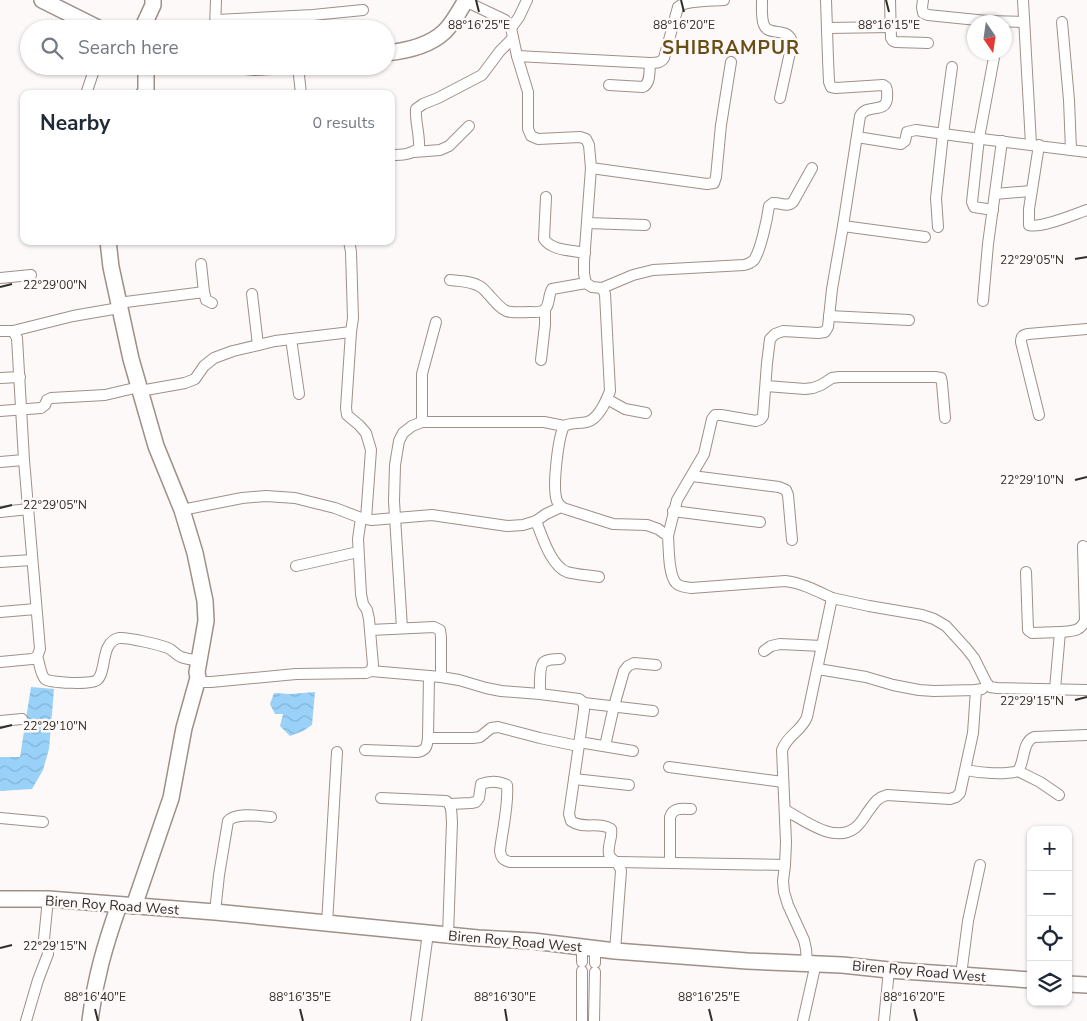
<!DOCTYPE html>
<html lang="en">
<head>
<meta charset="utf-8">
<style>
  :root { --surface:#fff; --page:#f2f2f3; --text:#1f2937; --muted:#747a83; --line:#e0e1e3 }
  body { margin:0; font-family:"Nunito Sans",sans-serif; background:var(--page); color:var(--text) }
  .controls { position:absolute; right:15px; bottom:15px; display:grid; overflow:hidden; border-radius:10px; box-shadow:0 1px 4px #0004 }
  .controls button { width:45px; height:45px; display:grid; place-items:center; padding:0; border:0; border-bottom:1px solid var(--line); background:var(--surface); color:var(--text); font:25px sans-serif }
  .compass { position:absolute; left:967px; top:15px; width:45px; height:45px; border-radius:50%; background:var(--surface); box-shadow:0 1px 4px #0004; rotate:167deg }
  .list { margin:0; padding:0; list-style:none }
  h2 { display:flex; justify-content:space-between; align-items:center; height:65px; margin:0; padding:0 20px; font-size:21px }
  h2 small { font-size:16px; font-weight:400; color:var(--muted) }
  .icon { flex:none; width:28px; height:28px; fill:none; stroke:currentColor; stroke-width:2; stroke-linecap:round; stroke-linejoin:round }
  .map { position:relative; flex:none; width:1087px; height:1021px; overflow:hidden }
  .search { position:absolute; background:var(--surface); box-shadow:0 1px 4px #0004; left:20px; top:20px; width:375px; height:55px; display:flex; align-items:center; gap:12px; box-sizing:border-box; padding:0 18px; border-radius:28px; color:var(--muted); font-size:19px }
  .panel { position:absolute; background:var(--surface); box-shadow:0 1px 4px #0004; left:20px; top:90px; width:375px; height:155px; border-radius:10px }
  .map>svg:first-child { display:block }
  .water { fill:url(#water-waves) }
  .lines { fill:none; stroke-linecap:round; stroke-linejoin:round }
  .street-casing { stroke:#9f9088; stroke-width:12 }
  .secondary-casing { stroke:#9f9088; stroke-width:18 }
  .street { stroke:#fff; stroke-width:10 }
  .secondary { stroke:#fff; stroke-width:15 }
  .ticks { fill:none; stroke:#332d29; stroke-width:2 }
  .labels { text-anchor:middle; stroke-width:5; stroke-linejoin:round; paint-order:stroke }
  .street-label { font-size:14px; fill:#332d29; stroke:#fdf9f8 }
  .district-label { font-size:19px; font-weight:bold; letter-spacing:1px; fill:#694e15; stroke:#fdf9f8 }
  .ticks-label { font-size:12px; text-anchor:middle; fill:#332d29; stroke:#fdf9f8; stroke-width:5; stroke-linejoin:round; paint-order:stroke }
</style>
</head>
<body>
<div class="map">
<svg width="1087" height="1021" viewBox="0 0 1087 1021">
  <defs>
    <pattern id="water-waves" width="16" height="10" patternUnits="userSpaceOnUse" patternTransform="scale(1.25)"><rect width="16" height="10" fill="#99d1f9"/><path d="M0 5q4-4 8 0t8 0" fill="none" stroke="#84b4d5"/></pattern>
  </defs>
  <rect width="100%" height="100%" fill="#fdf9f8"/>
  <!-- water -->
  <g class="water">
    <polygon points="31,687 54,689 49,749 43,770 32,789 0,791 0,757 20,757"/>
    <polygon points="315,692 312,725 303,731 290,736 280,726 283,714 275,714 270,704 274,693 290,694"/>
  </g>
  <g class="lines">
    <defs>
      <g id="street">
        <path d="M762,0C762,8 761,18 764,25C768,37 790,26 792,43L780,98"/>
        <polyline points="890,0 891,38 893,41 896,42 928,43"/>
        <polyline points="923,0 922,7 923,13 928,15 987,21 1024,22"/>
        <polyline points="1023,0 1031,144"/>
        <path d="M465,1L505,20L511,28L517,56L528,92V129L531,136L538,139L580,137L586,139L589,145L591,168L584,262V274L586,283L592,287L602,288L605,294L610,391C606,401 599,419 587,422C580,424 572,422 564,426C558,438 552,488 557,501C559,505 562,508 566,509L613,524L647,525L658,529L668,536C669,548 668,574 676,583C679,587 686,587 691,588L785,581C802,583 817,591 832,598"/>
        <polyline points="216,20 313,15 363,10"/>
        <polyline points="1062,22 1069,100 1071,150"/>
        <polyline points="511,28 519,17 527,0"/>
        <polyline points="827,28 891,27"/>
        <polyline points="215,29 216,0"/>
        <path d="M517,56L650,63C656,63 661,63 664,58L678,7C686,0 712,1 724,0"/>
        <polyline points="298,66 301,94"/>
        <path d="M609,85L643,87C651,83 649,72 650,63"/>
        <polyline points="86,94 95,67 92,66"/>
        <polyline points="857,137 901,144 905,141 907,132 916,130 958,136 1087,152"/>
        <path d="M1039,145L1029,209V225C1040,229 1075,214 1087,210"/>
        <polyline points="414,152 440,150 449,146 469,126"/>
        <path d="M391,155C401,155 411,155 419,148C420,135 415,122 416,109L423,104L438,98L482,75L500,51L513,38"/>
        <polyline points="591,168 707,184 714,183 716,177 721,125 731,62"/>
        <polyline points="995,194 1031,191"/>
        <path d="M546,197L544,239C552,251 572,250 585,253"/>
        <polyline points="993,210 974,207 972,202 979,138 995,52"/>
        <polyline points="587,223 645,225"/>
        <polyline points="843,226 925,237"/>
        <polyline points="938,227 936,198 943,134 952,67"/>
        <polyline points="349,241 351,252 353,318 351,332 346,408 347,415 359,425 366,433 371,450 366,519"/>
        <polyline points="201,264 204,292"/>
        <polyline points="0,278 31,275"/>
        <path d="M450,280C460,281 472,281 481,287C484,289 486,292 489,295C505,313 504,313 529,312C533,312 540,313 544,310C550,306 548,295 552,289L586,283"/>
        <path d="M602,288L633,275L653,270L744,265C748,264 751,263 754,260C761,249 767,220 769,206L773,203C780,202 787,208 793,202L812,168"/>
        <polyline points="252,294 258,345"/>
        <polyline points="983,301 988,244 1002,141"/>
        <polyline points="118,303 204,292 206,300 212,303"/>
        <polyline points="829,316 909,320"/>
        <polyline points="0,331 13,331 17,338 24,460 40,649 37,657 32,659 0,662"/>
        <polyline points="13,331 73,316 119,308"/>
        <polyline points="291,339 299,394"/>
        <polyline points="541,360 545,325 545,310"/>
        <polyline points="0,378 20,377"/>
        <polyline points="766,386 805,389 813,388 821,385 832,378 839,377 935,377 941,378 942,383 945,418"/>
        <polyline points="140,391 185,383 195,379 204,366 214,358 233,351 275,341 351,332"/>
        <polyline points="607,399 625,409 646,413"/>
        <polyline points="0,411 41,408 45,405 47,400 51,398 105,395 139,387"/>
        <path d="M1039,415L1021,342C1021,336 1023,335 1028,334L1087,329"/>
        <polyline points="422,422 422,374 436,322"/>
        <polyline points="0,462 24,460"/>
        <polyline points="692,476 779,487 786,490 788,495 792,540"/>
        <polyline points="182,510 242,498 266,496 295,498 335,508 361,518 372,520 432,515 507,526 523,525 536,521 546,514 561,507"/>
        <polyline points="673,511 760,522"/>
        <polyline points="0,512 29,509"/>
        <path d="M536,521C542,536 551,566 567,572C577,575 588,575 599,577"/>
        <path d="M668,536L677,500L704,454L712,419L715,415H721L756,421L761,419L763,416L767,363L770,339L775,334L783,331L818,333L825,332L828,327L832,289L843,226L860,116C867,103 885,114 887,99C887,95 888,91 886,87L883,85L836,88L831,87L829,82L828,59L826,0"/>
        <polyline points="0,562 32,560"/>
        <polyline points="296,566 358,552"/>
        <polyline points="1026,572 1028,630 1032,633 1060,632 1055,689"/>
        <polyline points="0,612 36,609"/>
        <polyline points="402,628 394,501 395,465 399,441 403,433 412,426 422,422 544,422 564,426"/>
        <polyline points="370,630 434,627 440,630 441,637 441,677"/>
        <path d="M1060,632C1071,631 1081,632 1085,620L1083,546"/>
        <polyline points="764,651 771,646 780,644 822,646"/>
        <path d="M37,657C40,663 40,674 45,679C50,683 92,685 97,680C107,672 100,642 119,638C128,637 160,645 168,648C173,650 176,655 181,657C187,659 194,660 200,661"/>
        <polyline points="818,669 866,677 893,685 919,690 934,691 976,690 982,689"/>
        <path d="M371,671L441,677L459,680L486,688L501,691L540,694L579,699L584,703V710L569,814L571,821C584,830 599,821 611,829C613,837 607,846 609,854C611,862 619,860 621,871L615,951"/>
        <polyline points="198,678 203,682 211,682 296,674 366,673 371,671 373,665 369,619 367,610 363,604 361,594 358,539 361,518"/>
        <path d="M540,694C540,686 539,666 544,662C548,659 556,659 560,659"/>
        <polyline points="584,703 653,711"/>
        <polyline points="0,721 22,719"/>
        <polyline points="428,738 473,738 480,737 491,728 498,727 540,738 578,746"/>
        <polyline points="579,742 633,751"/>
        <polyline points="605,746 614,706 624,671 628,666 634,663 656,665"/>
        <path d="M365,750L418,752C426,750 427,747 428,738L429,676"/>
        <polyline points="669,767 783,782"/>
        <path d="M966,770C980,773 1004,775 1018,771C1025,761 1022,742 1034,737L1087,735"/>
        <polyline points="1018,771 1040,782 1059,795"/>
        <polyline points="574,779 629,785"/>
        <path d="M381,798L446,801C453,806 451,814 452,822L448,935"/>
        <path d="M450,804L471,803L476,802L479,798L481,784C489,781 499,781 507,785C509,804 502,832 500,851C501,858 503,860 510,862H617L785,865"/>
        <path d="M785,810C804,820 834,844 855,828C860,824 864,818 867,813C874,804 876,798 887,795L950,799L956,797L960,793L973,733L976,690"/>
        <polyline points="0,818 43,822"/>
        <path d="M670,862V817C673,807 682,809 691,809"/>
        <path d="M215,912L219,875L228,821C236,812 259,816 271,817"/>
        <polyline points="327,924 337,752"/>
        <polyline points="582,962 582,947"/>
        <polyline points="595,963 595,948"/>
        <path d="M807,963L806,949L804,940L788,905L784,892L783,881L785,865L786,842L782,750C788,734 801,732 807,717L832,598L869,606L922,615L934,619L946,626L966,648L974,658L986,682L990,687L997,688L1087,690"/>
        <polyline points="582,971 582,1021"/>
        <polyline points="961,975 968,921 980,865"/>
        <polyline points="26,1021 38,980 48,954 48,948 44,939 48,899"/>
        <polyline points="416,1021 428,933"/>
        <polyline points="594,1021 595,972"/>
        <polyline points="803,1021 816,963"/>
        <polyline points="884,1021 889,970"/>
      </g>
      <g id="secondary">
        <polyline points="42,0 100,29"/>
        <polyline points="142,29 153,5 153,0"/>
        <path d="M386,53C406,51 429,46 444,32C452,25 460,10 466,0"/>
        <polyline points="245,66 255,67 272,66"/>
        <polyline points="144,94 146,90 146,66"/>
        <polyline points="108,241 111,267 131,359 156,446 182,510 195,553 205,601 206,621 197,672 198,678 184,728 171,798 134,906"/>
        <polyline points="0,899 48,899 215,912 478,938 533,941 615,951 747,961 842,965 889,970 1031,980"/>
        <polyline points="1068,984 1087,985"/>
        <path d="M90,1021C95,979 105,945 119,905"/>
      </g>
    </defs>
    <!-- street casing -->
    <use href="#street" class="street-casing"/>
    <!-- secondary casing -->
    <use href="#secondary" class="secondary-casing"/>
    <!-- street -->
    <use href="#street" class="street"/>
    <!-- secondary -->
    <use href="#secondary" class="secondary"/>
  </g>
  <!-- ticks -->
  <path class="ticks" d="M476,0L479,12M681,0L684,12M886,0L889,12M1075,259L1087,257M0,287L12,284M1075,480L1087,477M0,508L12,505M1075,700L1087,697M0,728L12,725M0,948L12,945M95,1009L98,1021M300,1009L303,1021M505,1009L507,1021M709,1009L712,1021M914,1009L917,1021"/>
  <g class="labels">
    <!-- street labels -->
    <g class="street-label">
      <text transform="translate(112 905) rotate(4)" y="5">Biren Roy Road West</text>
      <text transform="translate(515 941) rotate(5)" y="5">Biren Roy Road West</text>
      <text transform="translate(919 971) rotate(5)" y="5">Biren Roy Road West</text>
    </g>
    <!-- district labels -->
    <g class="district-label">
      <text x="731" y="54">SHIBRAMPUR</text>
    </g>
  </g>
  <g class="ticks-label">
    <text x="479" y="29">88°16'25"E</text>
    <text x="684" y="29">88°16'20"E</text>
    <text x="889" y="29">88°16'15"E</text>
    <text x="1032" y="264">22°29'05"N</text>
    <text x="55" y="289">22°29'00"N</text>
    <text x="1032" y="484">22°29'10"N</text>
    <text x="55" y="509">22°29'05"N</text>
    <text x="1032" y="705">22°29'15"N</text>
    <text x="55" y="730">22°29'10"N</text>
    <text x="55" y="950">22°29'15"N</text>
    <text x="95" y="1001">88°16'40"E</text>
    <text x="300" y="1001">88°16'35"E</text>
    <text x="505" y="1001">88°16'30"E</text>
    <text x="709" y="1001">88°16'25"E</text>
    <text x="914" y="1001">88°16'20"E</text>
  </g>
</svg>
<div class="controls">
<button>+</button>
<button>−</button>
<button><svg class="icon" aria-label="locate" viewBox="0 0 24 24"><circle cx="12" cy="12" r="6"/><path d="M12 2v4M12 18v4M2 12h4M18 12h4"/></svg></button>
<button><svg class="icon" aria-label="layers" viewBox="0 0 24 24"><path d="M12 4l9 5-9 5-9-5zM3 14l9 5 9-5"/></svg></button>
</div>
<svg class="compass" viewBox="-18 -18 36 36"><path d="M0-13l5 13h-10z" fill="#e53935"/><path d="M0 13l5-13h-10z" fill="#747a83"/></svg>
<div class="search"><svg class="icon" aria-label="search" viewBox="0 0 24 24"><circle cx="10" cy="10" r="6"/><path d="M15 15l6 6"/></svg>Search here</div>
<section class="panel">
<h2>Nearby<small>0 results</small></h2>
<ul class="list">
</ul>
</section>
</div>
</body>
</html>
